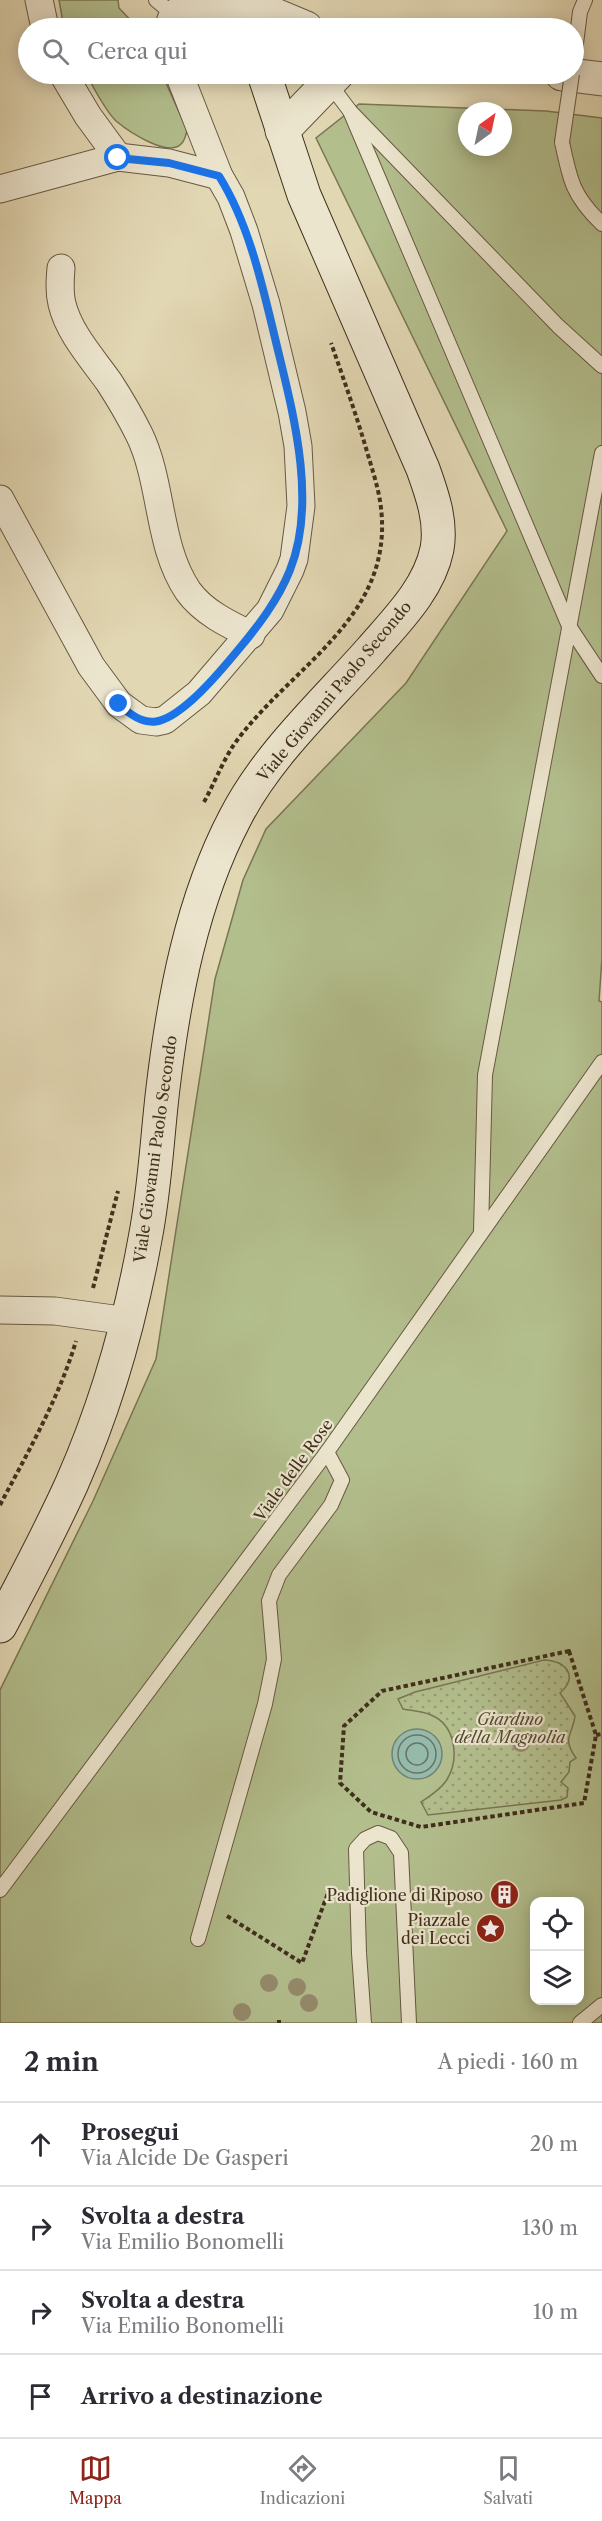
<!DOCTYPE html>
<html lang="it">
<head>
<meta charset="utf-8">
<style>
  :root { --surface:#fff; --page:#f7f7f7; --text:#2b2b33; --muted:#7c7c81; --line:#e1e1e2; --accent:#8f2418 }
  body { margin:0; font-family:"Libre Caslon Text",serif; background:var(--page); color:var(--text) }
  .controls { position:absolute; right:18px; bottom:18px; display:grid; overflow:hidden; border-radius:12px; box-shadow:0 3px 15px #0003 }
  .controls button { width:54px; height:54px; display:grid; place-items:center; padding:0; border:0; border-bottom:2px solid var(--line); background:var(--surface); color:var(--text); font:30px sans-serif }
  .compass { position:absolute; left:458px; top:102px; width:54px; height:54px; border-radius:50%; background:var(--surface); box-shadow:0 3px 15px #0003; rotate:33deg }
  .stop { position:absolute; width:18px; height:18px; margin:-14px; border:4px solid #1a73e8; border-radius:50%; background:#fff }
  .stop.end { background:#1a73e8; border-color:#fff; box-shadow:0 2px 6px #0008 }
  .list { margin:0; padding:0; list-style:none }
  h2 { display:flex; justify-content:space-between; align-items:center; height:78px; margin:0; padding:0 24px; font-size:26px }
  h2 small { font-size:20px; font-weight:400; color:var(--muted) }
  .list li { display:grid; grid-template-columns:39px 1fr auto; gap:18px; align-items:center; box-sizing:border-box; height:84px; padding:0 24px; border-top:2px solid var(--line) }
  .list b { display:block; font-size:22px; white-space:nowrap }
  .list p { margin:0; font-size:20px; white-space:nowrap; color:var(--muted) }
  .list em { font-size:20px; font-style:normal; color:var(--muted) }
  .icon { flex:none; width:33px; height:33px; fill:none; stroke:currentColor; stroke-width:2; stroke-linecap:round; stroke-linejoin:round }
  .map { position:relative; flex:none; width:602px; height:2023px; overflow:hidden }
  .search { position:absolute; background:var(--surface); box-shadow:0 3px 15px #0003; left:18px; right:18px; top:18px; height:66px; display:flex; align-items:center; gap:15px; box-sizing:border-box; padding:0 21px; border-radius:33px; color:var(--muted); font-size:22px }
  .sheet { height:414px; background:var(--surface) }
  nav { display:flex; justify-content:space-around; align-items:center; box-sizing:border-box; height:84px; border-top:2px solid var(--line); background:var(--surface); font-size:16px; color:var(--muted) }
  nav a { display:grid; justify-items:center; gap:3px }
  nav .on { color:var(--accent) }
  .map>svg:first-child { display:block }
  .park { fill:#b3be8d; stroke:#797654; stroke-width:1.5; fill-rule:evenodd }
  .garden { fill:url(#garden-dots); stroke:#797654; stroke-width:1.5 }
  .water { fill:#95baab; stroke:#738272; stroke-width:1.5 }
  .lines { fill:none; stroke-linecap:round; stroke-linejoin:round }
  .shore { stroke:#6a7464; stroke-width:1.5 }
  .service-casing { stroke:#685942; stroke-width:16 }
  .minor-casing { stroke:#685942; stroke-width:29 }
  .tertiary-casing { stroke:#685942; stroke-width:35 }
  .secondary-casing { stroke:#3f2f1c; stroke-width:35 }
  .path { stroke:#3f2f1c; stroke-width:4; stroke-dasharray:4.5 3; stroke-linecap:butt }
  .service { stroke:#ece5ce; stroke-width:14 }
  .minor { stroke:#ece5ce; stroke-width:27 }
  .tertiary { stroke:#ece5ce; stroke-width:33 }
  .secondary { stroke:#ece5ce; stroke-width:33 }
  .service-bridge-casing { stroke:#685942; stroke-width:16; stroke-linecap:butt }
  .service-bridge { stroke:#ece5ce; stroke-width:14 }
  .tree { fill:#958b6d }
  .route { stroke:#1a73e8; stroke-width:8 }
  .labels { text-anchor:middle; stroke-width:4.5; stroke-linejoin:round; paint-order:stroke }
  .street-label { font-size:16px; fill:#3f2f1c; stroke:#ece5ce }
  .park-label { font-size:16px; font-style:italic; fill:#564c33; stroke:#ece5ce }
  .poi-label { font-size:16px; fill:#3f2f1c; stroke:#ece5ce; text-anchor:end }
</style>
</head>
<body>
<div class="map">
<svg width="602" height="2023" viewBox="0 0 602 2023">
  <defs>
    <pattern id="garden-dots" width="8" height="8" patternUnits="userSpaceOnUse" patternTransform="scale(1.5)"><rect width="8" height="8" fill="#b3be8d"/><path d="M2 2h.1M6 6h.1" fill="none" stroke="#939b72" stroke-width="1.8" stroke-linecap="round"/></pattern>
  </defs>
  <rect width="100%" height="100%" fill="#e2d7b3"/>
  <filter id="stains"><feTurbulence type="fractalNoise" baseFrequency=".00333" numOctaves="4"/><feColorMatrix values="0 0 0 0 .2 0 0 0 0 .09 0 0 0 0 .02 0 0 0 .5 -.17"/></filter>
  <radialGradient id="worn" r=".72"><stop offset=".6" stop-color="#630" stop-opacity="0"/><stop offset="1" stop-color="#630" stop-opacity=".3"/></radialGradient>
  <!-- park -->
  <g class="park">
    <polygon points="59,0 118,0 119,8 138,28 64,28"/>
    <path d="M86,74H162L187,130C186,134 185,140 182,143C169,159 128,131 116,121C104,109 94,88 86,74Z"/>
    <path d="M359,104L546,111L602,118V958L599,1001L602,1002V2023H0V1690L93,1501L156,1359L215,979L243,880L266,829L406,683L507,531L316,138ZM467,111H503V147H467ZM534,1902H580V2000H534Z"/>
  </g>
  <!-- garden -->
  <path class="garden" d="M544,1660C566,1661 579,1676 560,1693L575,1716C573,1735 561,1737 576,1758L570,1762L569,1772L561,1782L568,1788L567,1797L561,1800L428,1815L421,1802C430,1796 440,1790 446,1781C460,1760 456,1725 431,1715C422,1711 412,1711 403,1709L398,1699L415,1692Z"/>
  <!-- water -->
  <circle class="water" cx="417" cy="1754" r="25"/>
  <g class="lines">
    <!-- shore -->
    <g class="shore">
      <circle cx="417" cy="1754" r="19"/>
      <circle cx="417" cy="1754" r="11"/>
    </g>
    <defs>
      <g id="service">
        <polyline points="156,0 173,14"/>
        <polyline points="574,59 580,12 585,0"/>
        <polyline points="329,83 350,111 558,326 602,366"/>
        <polyline points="350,111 569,626 602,676"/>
        <path d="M562,142C570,181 573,196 602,224"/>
        <polyline points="481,1231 485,1075 602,453"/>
        <polyline points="0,1890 327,1452 602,1062"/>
        <polyline points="198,1939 265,1704 274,1659 269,1601 279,1575 331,1505 342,1480 327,1452"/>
        <polyline points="364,2023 359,1953 356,1849 365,1839 378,1833 391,1838 401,1853 409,2023"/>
        <polyline points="580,2023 602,2005"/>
      </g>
      <g id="minor">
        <polyline points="39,0 45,28"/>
        <polyline points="168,28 173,14 181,9 251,5"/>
        <polyline points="63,74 88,116 118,157"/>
        <polyline points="0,189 118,157 169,163 219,176"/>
        <path d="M61,268C60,280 59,292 62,304C69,333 92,358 109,382C120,399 130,416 139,434C163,483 157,545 188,591C203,612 228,624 251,635"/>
        <polyline points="0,499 91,666 119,704 141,720 156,722 165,720 199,693 270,610 290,570 294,559 301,506 298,446 292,412 266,304 244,231 231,197 219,176 179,74"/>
        <polyline points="0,1310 55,1311 128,1321"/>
      </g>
      <g id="tertiary">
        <polyline points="251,5 306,28"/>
        <polyline points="562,74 602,79"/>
        <polyline points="282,131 337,74"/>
      </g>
      <g id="secondary">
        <polyline points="250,0 255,28"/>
        <path d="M0,1626C25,1579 50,1532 72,1483C106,1406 130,1322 145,1239C155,1189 157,1138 163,1088C174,996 192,900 235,818C267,755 325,702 371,650C396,621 429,589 437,549C442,522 432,494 423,469L304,195L264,74"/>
      </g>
    </defs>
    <!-- service casing -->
    <use href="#service" class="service-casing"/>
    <!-- minor casing -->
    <use href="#minor" class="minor-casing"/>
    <!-- tertiary casing -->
    <use href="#tertiary" class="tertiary-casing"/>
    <!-- secondary casing -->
    <use href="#secondary" class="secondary-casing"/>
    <!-- path -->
    <g class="path">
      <path d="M204,802C214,784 222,763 233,746C288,667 394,620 381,508C379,490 373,472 368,455C357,417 344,380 331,343"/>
      <polyline points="93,1288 118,1191"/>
      <path d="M0,1505C28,1452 59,1398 76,1341"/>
      <polygon points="569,1651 596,1735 584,1803 421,1827 371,1812 340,1783 344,1726 382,1691"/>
      <polyline points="596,1735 602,1734"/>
      <polyline points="227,1916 302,1963 328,1893 335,1890"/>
      <polyline points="279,2020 279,2023"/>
    </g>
    <!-- service -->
    <use href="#service" class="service"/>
    <!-- minor -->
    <use href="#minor" class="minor"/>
    <!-- tertiary -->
    <use href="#tertiary" class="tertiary"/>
    <!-- secondary -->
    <use href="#secondary" class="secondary"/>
    <defs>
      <polyline id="service-bridge" points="562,142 572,74"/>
    </defs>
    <!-- service-bridge casing -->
    <use href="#service-bridge" class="service-bridge-casing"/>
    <!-- service-bridge -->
    <use href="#service-bridge" class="service-bridge"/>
  </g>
  <!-- trees -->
  <g class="tree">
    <circle cx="521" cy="1743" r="9"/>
    <circle cx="269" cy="1983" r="9"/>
    <circle cx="297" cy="1987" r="9"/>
    <circle cx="309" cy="2003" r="9"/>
    <circle cx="242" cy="2012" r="9"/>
  </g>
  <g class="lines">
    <!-- route -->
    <path class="route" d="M118,158L169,163L219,176C249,224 262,284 275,338C292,409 318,500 290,570C278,600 259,625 238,650C224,667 209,685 192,700C165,724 147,732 119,704"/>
  </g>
  <!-- icons -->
  <defs>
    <symbol id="building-disc" viewBox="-11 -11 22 22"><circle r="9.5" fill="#8f2418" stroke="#ece5ce"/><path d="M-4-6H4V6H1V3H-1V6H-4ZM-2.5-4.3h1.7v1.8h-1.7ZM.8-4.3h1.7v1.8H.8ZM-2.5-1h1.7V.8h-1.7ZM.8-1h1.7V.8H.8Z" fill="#fff"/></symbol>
    <symbol id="sight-disc" viewBox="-11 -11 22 22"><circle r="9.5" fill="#8f2418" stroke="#ece5ce"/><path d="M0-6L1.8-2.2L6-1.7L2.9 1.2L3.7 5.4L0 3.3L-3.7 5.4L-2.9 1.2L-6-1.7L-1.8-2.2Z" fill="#fff"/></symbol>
  </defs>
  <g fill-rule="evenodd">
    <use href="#building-disc" x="488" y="1878" width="33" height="33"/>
    <use href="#sight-disc" x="474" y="1912" width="33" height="33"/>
  </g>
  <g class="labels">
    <!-- street labels -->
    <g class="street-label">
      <text transform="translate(334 691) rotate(-50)" y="6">Viale Giovanni Paolo Secondo</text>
      <text transform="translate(155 1149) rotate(-82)" y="6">Viale Giovanni Paolo Secondo</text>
      <text transform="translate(293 1470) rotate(-54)" y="6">Viale delle Rose</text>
    </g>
    <!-- park labels -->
    <g class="park-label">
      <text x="510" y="1725">Giardino<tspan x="510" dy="18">della Magnolia</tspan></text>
    </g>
    <!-- poi labels -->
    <g class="poi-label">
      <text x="483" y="1901">Padiglione di Riposo</text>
      <text x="470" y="1926">Piazzale<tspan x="470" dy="18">dei Lecci</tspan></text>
    </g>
  </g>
  <rect width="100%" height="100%" filter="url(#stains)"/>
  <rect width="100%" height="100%" fill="url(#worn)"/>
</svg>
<div class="controls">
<button><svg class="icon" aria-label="locate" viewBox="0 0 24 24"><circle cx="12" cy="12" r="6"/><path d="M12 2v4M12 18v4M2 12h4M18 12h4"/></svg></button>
<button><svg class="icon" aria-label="layers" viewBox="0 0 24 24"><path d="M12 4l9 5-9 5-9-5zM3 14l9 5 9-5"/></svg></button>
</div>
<svg class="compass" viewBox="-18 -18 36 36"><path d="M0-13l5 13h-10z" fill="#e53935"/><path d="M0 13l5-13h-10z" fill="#7c7c81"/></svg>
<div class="stop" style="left:118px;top:158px"></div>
<div class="stop end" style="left:119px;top:704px"></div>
<div class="search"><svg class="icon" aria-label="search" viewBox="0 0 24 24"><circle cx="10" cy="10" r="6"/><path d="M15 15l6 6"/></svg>Cerca qui</div>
</div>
<section class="sheet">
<h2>2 min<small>A piedi · 160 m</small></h2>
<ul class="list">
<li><svg class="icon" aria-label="ahead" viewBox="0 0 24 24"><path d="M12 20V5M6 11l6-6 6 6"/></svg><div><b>Prosegui</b><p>Via Alcide De Gasperi</p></div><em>20 m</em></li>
<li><svg class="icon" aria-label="right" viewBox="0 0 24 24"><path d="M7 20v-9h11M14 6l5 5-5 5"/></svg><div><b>Svolta a destra</b><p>Via Emilio Bonomelli</p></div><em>130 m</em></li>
<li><svg class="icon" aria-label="right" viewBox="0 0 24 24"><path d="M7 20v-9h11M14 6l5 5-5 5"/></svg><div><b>Svolta a destra</b><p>Via Emilio Bonomelli</p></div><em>10 m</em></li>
<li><svg class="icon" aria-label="arrive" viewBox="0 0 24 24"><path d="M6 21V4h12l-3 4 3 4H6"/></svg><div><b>Arrivo a destinazione</b></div></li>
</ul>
</section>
<nav>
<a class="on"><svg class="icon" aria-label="map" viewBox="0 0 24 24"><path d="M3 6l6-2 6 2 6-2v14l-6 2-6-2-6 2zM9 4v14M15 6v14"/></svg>Mappa</a>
<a><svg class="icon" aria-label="directions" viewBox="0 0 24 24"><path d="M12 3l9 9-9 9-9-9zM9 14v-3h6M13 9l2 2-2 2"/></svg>Indicazioni</a>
<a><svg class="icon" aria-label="saved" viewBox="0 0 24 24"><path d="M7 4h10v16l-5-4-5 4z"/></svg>Salvati</a>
</nav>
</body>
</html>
